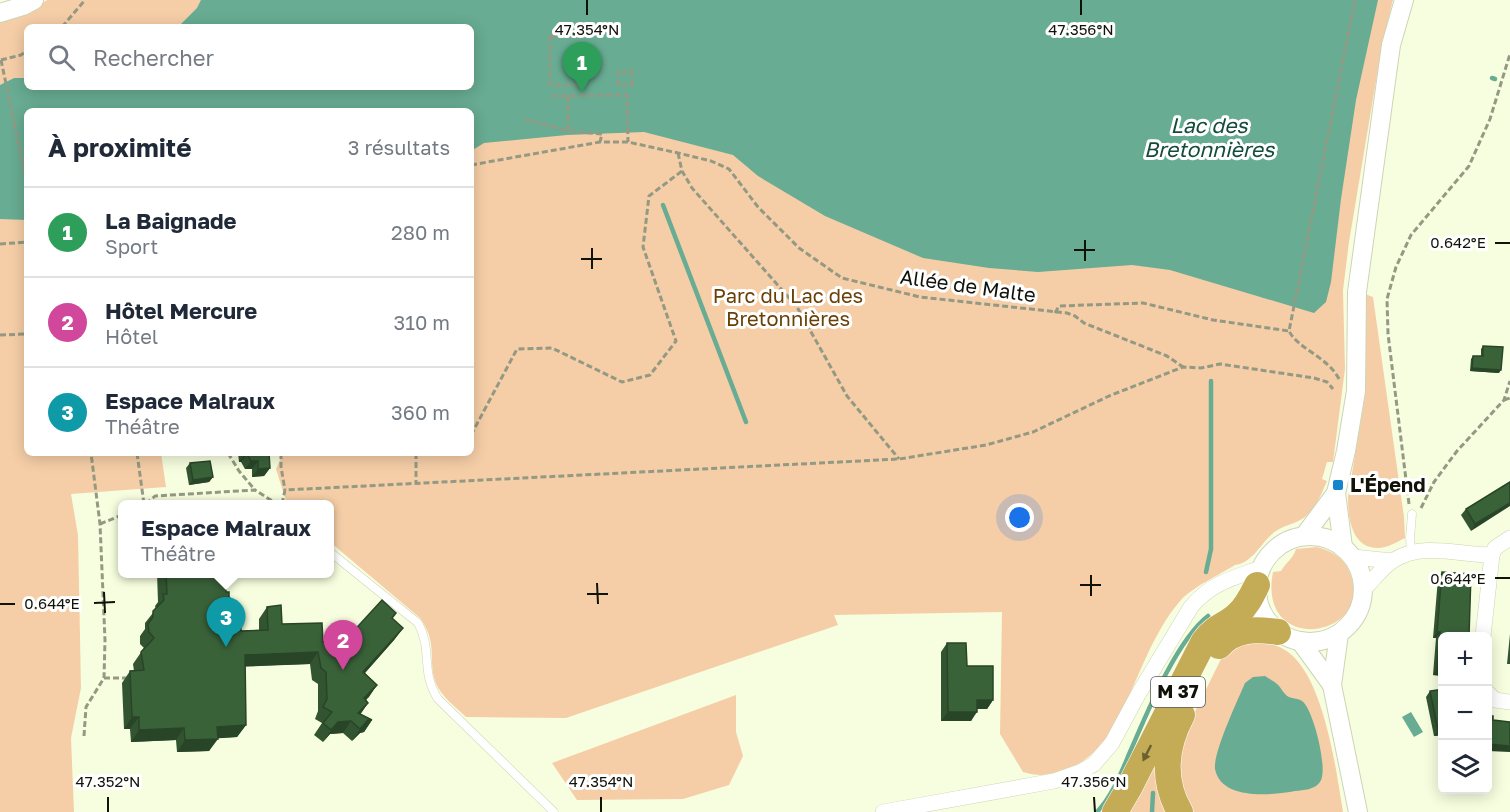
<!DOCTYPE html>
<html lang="fr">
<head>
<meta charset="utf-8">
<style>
  :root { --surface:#fff; --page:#f6f6f7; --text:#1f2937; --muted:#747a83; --line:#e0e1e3; --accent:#1784ce }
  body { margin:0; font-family:"Golos Text",sans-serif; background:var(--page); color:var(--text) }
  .controls { position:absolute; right:18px; bottom:18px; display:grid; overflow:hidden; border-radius:9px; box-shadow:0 3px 15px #0003 }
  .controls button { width:54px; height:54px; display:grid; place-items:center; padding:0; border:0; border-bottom:2px solid var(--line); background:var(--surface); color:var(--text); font:30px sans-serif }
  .you { position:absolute; left:1020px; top:518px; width:21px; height:21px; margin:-15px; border:4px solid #fff; border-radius:50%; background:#1a73e8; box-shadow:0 0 0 9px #1a73e833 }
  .badge { display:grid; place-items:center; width:39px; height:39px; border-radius:50%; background:var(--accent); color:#fff; font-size:20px; font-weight:700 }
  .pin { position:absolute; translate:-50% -50px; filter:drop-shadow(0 2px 3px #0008) }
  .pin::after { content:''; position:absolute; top:32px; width:21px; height:18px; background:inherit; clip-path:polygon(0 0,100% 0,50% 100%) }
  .popup { position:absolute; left:118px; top:500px; width:216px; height:78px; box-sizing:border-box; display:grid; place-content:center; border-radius:9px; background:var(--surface); filter:drop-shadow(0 2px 4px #0005); font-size:20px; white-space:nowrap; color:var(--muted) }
  .popup b { font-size:22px; color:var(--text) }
  .popup::after { content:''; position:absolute; left:50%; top:100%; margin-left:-12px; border:12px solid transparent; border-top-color:var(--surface) }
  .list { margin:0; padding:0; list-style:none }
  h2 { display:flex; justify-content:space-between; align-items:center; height:78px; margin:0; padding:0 24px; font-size:26px }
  h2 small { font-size:20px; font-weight:400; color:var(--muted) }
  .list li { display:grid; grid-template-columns:39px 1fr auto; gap:18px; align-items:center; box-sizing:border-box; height:90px; padding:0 24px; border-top:2px solid var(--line) }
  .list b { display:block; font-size:22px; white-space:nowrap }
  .list p { margin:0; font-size:20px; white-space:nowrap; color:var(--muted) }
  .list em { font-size:20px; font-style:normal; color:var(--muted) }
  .icon { flex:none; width:33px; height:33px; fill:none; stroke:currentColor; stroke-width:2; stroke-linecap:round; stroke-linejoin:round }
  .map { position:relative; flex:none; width:1510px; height:812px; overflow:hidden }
  .search { position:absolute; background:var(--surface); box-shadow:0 3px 15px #0003; left:24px; top:24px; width:450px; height:66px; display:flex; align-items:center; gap:15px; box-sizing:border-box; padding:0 21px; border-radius:9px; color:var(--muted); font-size:22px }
  .panel { position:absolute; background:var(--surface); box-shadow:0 3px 15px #0003; left:24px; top:108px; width:450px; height:348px; border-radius:9px }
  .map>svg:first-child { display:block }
  .green { fill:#f5cea7; fill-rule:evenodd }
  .water { fill:#68ac93 }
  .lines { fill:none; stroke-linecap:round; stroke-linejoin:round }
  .stream { stroke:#68ac93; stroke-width:4.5 }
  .service-casing { stroke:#cdd4b6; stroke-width:9 }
  .minor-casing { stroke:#cdd4b6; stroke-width:16 }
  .tertiary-casing { stroke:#cdd4b6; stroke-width:20 }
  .trunk-casing { stroke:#fff; stroke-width:27 }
  .path { stroke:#949983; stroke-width:3; stroke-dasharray:6 3; stroke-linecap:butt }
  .service { stroke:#fff; stroke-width:8 }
  .minor { stroke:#fff; stroke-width:15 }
  .tertiary { stroke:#fff; stroke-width:18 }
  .trunk { stroke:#c4ac56; stroke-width:26 }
  .wall { fill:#325431 }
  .shaded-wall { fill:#294528 }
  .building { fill:#3a6239; stroke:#294528; stroke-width:1.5 }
  .oneway { fill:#6a6030 }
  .ticks { fill:none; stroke:#111309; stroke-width:2 }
  .poi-dot { fill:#1784ce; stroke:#fff; stroke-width:2 }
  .labels { text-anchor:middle; stroke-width:6; stroke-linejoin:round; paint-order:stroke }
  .shield { fill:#fff; stroke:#585a53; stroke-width:1.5 }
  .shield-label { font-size:18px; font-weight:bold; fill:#111309 }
  .street-label { font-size:20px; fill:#111309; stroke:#fff }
  .park-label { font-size:20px; fill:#6a4007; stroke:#fff }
  .poi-label { font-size:20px; font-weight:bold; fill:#111309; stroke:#fff; text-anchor:start }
  .water-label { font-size:21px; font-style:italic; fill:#134c3b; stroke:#fff }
  .ticks-label { font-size:15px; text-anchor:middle; fill:#111309; stroke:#fff; stroke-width:6; stroke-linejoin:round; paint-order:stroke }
</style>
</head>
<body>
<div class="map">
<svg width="1510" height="812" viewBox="0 0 1510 812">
  <rect width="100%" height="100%" fill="#f7fedf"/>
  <!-- green -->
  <g class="green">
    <path d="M47,0H1393L1382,45L1349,242L1343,290L1345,369L1333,462H1327L1322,479L1327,481C1322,492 1318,504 1309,513C1299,525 1281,524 1270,536C1259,547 1251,563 1235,565C1219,575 1193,587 1181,600C1150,635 1136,687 1114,727C1096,758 1059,784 1023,772L1000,734L1002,612L834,615L838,625L566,718L466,717C456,707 440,696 435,681C428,657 438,643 420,618L330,542V504H287L276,469L283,453H471V111H27V453H161L166,487L71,494L78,535L81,688L71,738L74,812H0V20L38,6ZM27,27H471V87H27Z"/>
    <path d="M1365,294L1373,297L1404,517L1405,538C1397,542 1387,548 1378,548C1351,548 1348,517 1348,497L1365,396L1362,389Z"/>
    <path d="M1317,547C1335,552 1347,560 1352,579C1369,639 1257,655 1273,572L1281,571C1286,562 1293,559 1296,549Z"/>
    <path d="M1249,639C1263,642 1276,643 1288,652C1324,678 1336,769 1343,812H1194L1186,802L1179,784L1180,742L1221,659L1228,650Z"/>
    <polygon points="736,695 736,732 743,756 729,785 683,799 577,800 552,763"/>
    <polygon points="1153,764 1156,765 1171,812 1123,812"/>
  </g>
  <!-- water -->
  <g class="water">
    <polygon points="201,0 1378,0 1356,100 1341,199 1331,282 1326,302 1314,313 1170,270 1132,265 1038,272 989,268 923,258 825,216 758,176 733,155 644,132 567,135 484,143 471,151 471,111 27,111 27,220 0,219 0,85 14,78 27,78 27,87 471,87 471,27 178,27 197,8"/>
    <path d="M1265,676C1269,679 1274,681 1277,684C1281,687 1284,695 1289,697C1293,699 1298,698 1302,701C1313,708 1329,771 1320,782C1314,790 1304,790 1295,791C1273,795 1221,801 1215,769C1213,752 1238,700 1245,683L1253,677Z"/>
    <polygon points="1411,712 1423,732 1414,737 1402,717"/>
  </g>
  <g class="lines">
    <!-- stream -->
    <g class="stream">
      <polyline points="1492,78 1495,79"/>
      <polyline points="663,205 746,422"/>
      <polyline points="1206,572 1211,549 1211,381"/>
      <path d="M1097,812C1113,795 1121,773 1130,752C1147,713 1176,641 1208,616"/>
      <polyline points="1152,812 1153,793"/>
    </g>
    <defs>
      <g id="service">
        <polyline points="1411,551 1410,538 1412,514"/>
        <path d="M330,552L418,623C433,650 420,671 438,699L554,812"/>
      </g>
      <g id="minor">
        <polyline points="1353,557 1392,561"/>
        <path d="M1363,590C1373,581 1382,567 1394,560C1423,542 1459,555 1492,555L1495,548L1510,538"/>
        <polyline points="1483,636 1492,555"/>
        <polyline points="1488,693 1495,700 1510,702"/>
        <path d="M883,812L1054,781L1082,771L1094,764L1112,743L1139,693L1191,607C1211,583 1233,578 1261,568"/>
      </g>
      <g id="tertiary">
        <polyline points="0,13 23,6 34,0"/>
        <polyline points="1336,493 1343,547"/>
        <circle cx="1310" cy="589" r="53"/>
        <polyline points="1304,536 1336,493 1346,451 1356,391 1357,292 1391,45 1404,0"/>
        <polyline points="1339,634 1332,685 1358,812"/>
        <polyline points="1300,641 1332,685"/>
      </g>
      <g id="trunk">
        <path d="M1219,646C1235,628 1256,629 1278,632"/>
        <path d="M1115,812L1129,788L1204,641C1216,625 1226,626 1238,614C1247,606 1252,595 1257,585"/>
        <path d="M1180,812C1162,781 1165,747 1182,715"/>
      </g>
    </defs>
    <!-- service casing -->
    <use href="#service" class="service-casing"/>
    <!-- minor casing -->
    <use href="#minor" class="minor-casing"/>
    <!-- tertiary casing -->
    <use href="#tertiary" class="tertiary-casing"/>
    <!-- trunk casing -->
    <use href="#trunk" class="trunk-casing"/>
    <!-- path -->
    <g class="path">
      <polyline points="62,27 85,0"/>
      <polygon points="550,36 580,36 581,85 550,85"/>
      <polyline points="1,60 27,184"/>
      <polyline points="1,60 21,55 27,51"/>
      <polygon points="632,71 632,85 618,85 618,72"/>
      <polyline points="552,96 627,95 628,142"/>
      <polyline points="568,96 568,131 602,134 600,142"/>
      <polyline points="525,119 568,131"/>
      <polyline points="678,153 682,171 692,188 797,307 847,396 899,459"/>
      <polyline points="471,165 600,142 628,142 678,153 711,161 729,169 758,207 799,248 842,278 920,297 1067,313 1075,316 1084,323 1167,356 1183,367"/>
      <polyline points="0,244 27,242"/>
      <polyline points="1055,313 1059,306 1143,303 1213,320 1289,331"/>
      <polyline points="0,335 27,334"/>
      <path d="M1339,379C1328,357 1298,349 1289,331L1355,0"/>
      <polyline points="1504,400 1510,398"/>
      <polyline points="471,435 517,349 552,348 622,382 650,375 676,341 643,247 649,196 682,171"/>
      <polyline points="137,453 144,504"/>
      <polyline points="228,453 239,471 255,490"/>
      <polyline points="281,453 281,467 285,490"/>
      <polyline points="416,453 416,483"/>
      <polyline points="146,504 155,496 255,490 277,504"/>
      <polyline points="282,504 285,490 899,459 986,445 1033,432 1109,396 1183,367 1201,368 1220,364 1314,378 1327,382 1333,389"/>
      <polyline points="1409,504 1388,334 1387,299 1396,267 1411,235 1469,166 1490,119 1510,54"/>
      <polyline points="1421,508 1434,482 1457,451 1504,400 1510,381"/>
      <polyline points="100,524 122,515"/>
      <polyline points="104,678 130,678"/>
      <polyline points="84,736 86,707 104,678 105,640 100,524 91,453"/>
    </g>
    <!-- service -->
    <use href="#service" class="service"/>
    <!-- minor -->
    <use href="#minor" class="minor"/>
    <!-- tertiary -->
    <use href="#tertiary" class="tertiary"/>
    <!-- trunk -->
    <use href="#trunk" class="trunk"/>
  </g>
  <!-- wall -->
  <g class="wall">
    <polygon points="1483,346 1499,373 1470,371 1471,359 1473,356 1481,356 1481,349"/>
    <polygon points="238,453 261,453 270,468 264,476 252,477 252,469 245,469 241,462 239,462"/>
    <polygon points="190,463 213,477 209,482 189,485 186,468"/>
    <polygon points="1510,482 1471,531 1461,515 1466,509"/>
    <polygon points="1442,572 1443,636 1443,676 1433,675 1436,638 1433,638 1438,578"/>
    <polygon points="157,573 225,573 226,592 241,631 259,630 259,619 267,607 282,624 338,648 392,619 403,628 394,640 365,673 377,685 366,700 368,703 360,714 372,720 364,732 360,733 352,741 343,733 330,734 323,742 314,735 322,723 315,719 318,711 318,684 312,680 310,664 245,666 246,725 237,737 217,738 209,751 177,752 176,740 131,742 130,729 124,729 122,683 130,671 134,671 133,664 144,648 140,644 140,636 145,629 145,623 156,609 155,606 158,602"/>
    <polygon points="1510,634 1510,664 1507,664"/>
    <polygon points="947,643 967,666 993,700 987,709 977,709 971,721 941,721 941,652"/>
    <polygon points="1443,689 1443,735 1434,736 1426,697 1430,691"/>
  </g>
  <!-- shaded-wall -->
  <g class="shaded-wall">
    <polygon points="1472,368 1501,370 1499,373 1470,371"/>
    <polygon points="245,454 247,454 241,462 239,462"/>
    <polygon points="251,461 258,461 252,469 245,469"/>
    <polygon points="270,468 264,476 252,477 258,469"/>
    <polygon points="213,477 209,482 189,485 193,480"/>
    <polygon points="1510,503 1510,506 1471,531 1475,524"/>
    <polygon points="403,628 394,640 355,684 363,672"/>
    <polygon points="1437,632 1440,632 1436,638 1433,638"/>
    <polygon points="318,652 310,664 237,667 245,655"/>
    <polygon points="1437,669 1443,669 1443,676 1433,675"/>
    <polygon points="377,685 369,697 355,710 364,698"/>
    <polygon points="977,700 993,700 987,709 971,709"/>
    <polygon points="368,703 360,715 358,713"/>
    <polygon points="948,712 977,712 971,721 941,721"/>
    <polygon points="132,717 139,717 130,729 124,729"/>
    <polygon points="368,720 372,720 364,732 360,733 352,741 360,729"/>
    <polygon points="351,721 343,733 330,734 323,742 331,730 338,722"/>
    <polygon points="246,725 237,737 208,739 217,727"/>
    <polygon points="184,728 176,740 131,742 139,730"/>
    <polygon points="1443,729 1443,735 1434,736 1438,730"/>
    <polygon points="218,739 209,751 177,752 185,740"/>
    <polygon points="1488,744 1510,746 1510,752 1488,751"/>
  </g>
  <!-- building -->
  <g class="building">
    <polygon points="1483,346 1503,347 1501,370 1472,368 1473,356 1483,356"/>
    <polygon points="245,453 269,453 270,468 258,469 258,461 251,461 247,454 245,454"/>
    <polygon points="210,461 213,477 193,480 190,463"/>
    <polygon points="1510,482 1510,503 1475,524 1466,509"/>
    <polygon points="1442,572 1471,574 1469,636 1443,636 1443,669 1437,669 1440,632 1437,632"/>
    <polygon points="166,573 225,573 226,592 229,592 229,597 240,609 241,631 268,630 267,607 281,605 282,624 322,623 323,642 331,641 338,648 382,600 396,613 392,618 403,628 363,672 377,685 364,698 368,703 358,713 372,720 368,720 360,729 351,721 338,722 331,730 323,723 332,712 323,707 327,699 326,672 321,668 318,652 245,655 246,725 217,727 218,739 185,740 184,728 139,730 139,717 132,717 130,671 144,670 141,652 154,638 149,632 148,624 153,617 153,611 164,600 163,594 167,594"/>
    <polygon points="947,643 966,643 967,666 993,666 993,700 977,700 977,712 948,712"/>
    <polygon points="1443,689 1443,729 1438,730 1430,691"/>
    <polygon points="1488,716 1493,716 1493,720 1510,722 1510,746 1488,744"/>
  </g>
  <!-- one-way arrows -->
  <defs><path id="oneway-solid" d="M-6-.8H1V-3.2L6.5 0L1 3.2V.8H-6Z" transform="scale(1.5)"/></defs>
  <use class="oneway" href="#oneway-solid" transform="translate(1147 753) rotate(117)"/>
  <!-- ticks -->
  <path class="ticks" d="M587,0V15M1081,0V15M1085,240V261M1495,243H1510M592,248V269M1074,250H1095M581,259H602M1091,575V596M1495,578H1510M597,583L598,604M1080,585H1101M104,592L105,613M587,594H608M94,603L115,602M0,604H15M108,797V812M601,797V812M1094,797L1095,812"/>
  <!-- markers -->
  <rect class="poi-dot" x="1332" y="479" width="12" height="12" rx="3"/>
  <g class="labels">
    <!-- shield labels -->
    <rect class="shield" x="1151" y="677" width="54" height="30" rx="4.5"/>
    <g class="shield-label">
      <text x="1178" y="698">M 37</text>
    </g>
    <!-- street labels -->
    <g class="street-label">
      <text transform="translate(968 286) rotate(8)" y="7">Allée de Malte</text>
    </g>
    <!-- park labels -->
    <g class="park-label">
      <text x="788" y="303">Parc du Lac des<tspan x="788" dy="23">Bretonnières</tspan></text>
    </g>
    <!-- poi labels -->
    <g class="poi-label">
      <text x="1350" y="492">L'Épend</text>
    </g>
    <!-- water labels -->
    <g class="water-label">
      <text x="1209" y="133">Lac des<tspan x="1209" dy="24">Bretonnières</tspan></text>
    </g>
  </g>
  <g class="ticks-label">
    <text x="587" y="35">47.354°N</text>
    <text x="1081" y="35">47.356°N</text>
    <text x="1458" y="248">0.642°E</text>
    <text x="1458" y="584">0.644°E</text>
    <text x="52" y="609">0.644°E</text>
    <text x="108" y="787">47.352°N</text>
    <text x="601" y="787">47.354°N</text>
    <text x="1094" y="787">47.356°N</text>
  </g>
</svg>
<div class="controls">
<button>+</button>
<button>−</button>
<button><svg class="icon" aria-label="layers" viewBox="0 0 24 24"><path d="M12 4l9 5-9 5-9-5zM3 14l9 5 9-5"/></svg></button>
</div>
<div class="you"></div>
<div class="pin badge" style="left:582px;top:92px;background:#2e9e5b">1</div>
<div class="pin badge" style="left:343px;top:670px;background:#d1479c">2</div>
<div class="pin badge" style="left:226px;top:647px;background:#0f9aa8">3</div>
<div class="popup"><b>Espace Malraux</b>Théâtre</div>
<div class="search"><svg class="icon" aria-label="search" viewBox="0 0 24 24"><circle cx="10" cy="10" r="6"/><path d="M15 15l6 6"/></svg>Rechercher</div>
<section class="panel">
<h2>À proximité<small>3 résultats</small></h2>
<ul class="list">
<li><span class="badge" style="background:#2e9e5b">1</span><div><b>La Baignade</b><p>Sport</p></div><em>280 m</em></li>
<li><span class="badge" style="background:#d1479c">2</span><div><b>Hôtel Mercure</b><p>Hôtel</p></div><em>310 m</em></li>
<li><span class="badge" style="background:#0f9aa8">3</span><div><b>Espace Malraux</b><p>Théâtre</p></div><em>360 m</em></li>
</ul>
</section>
</div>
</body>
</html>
